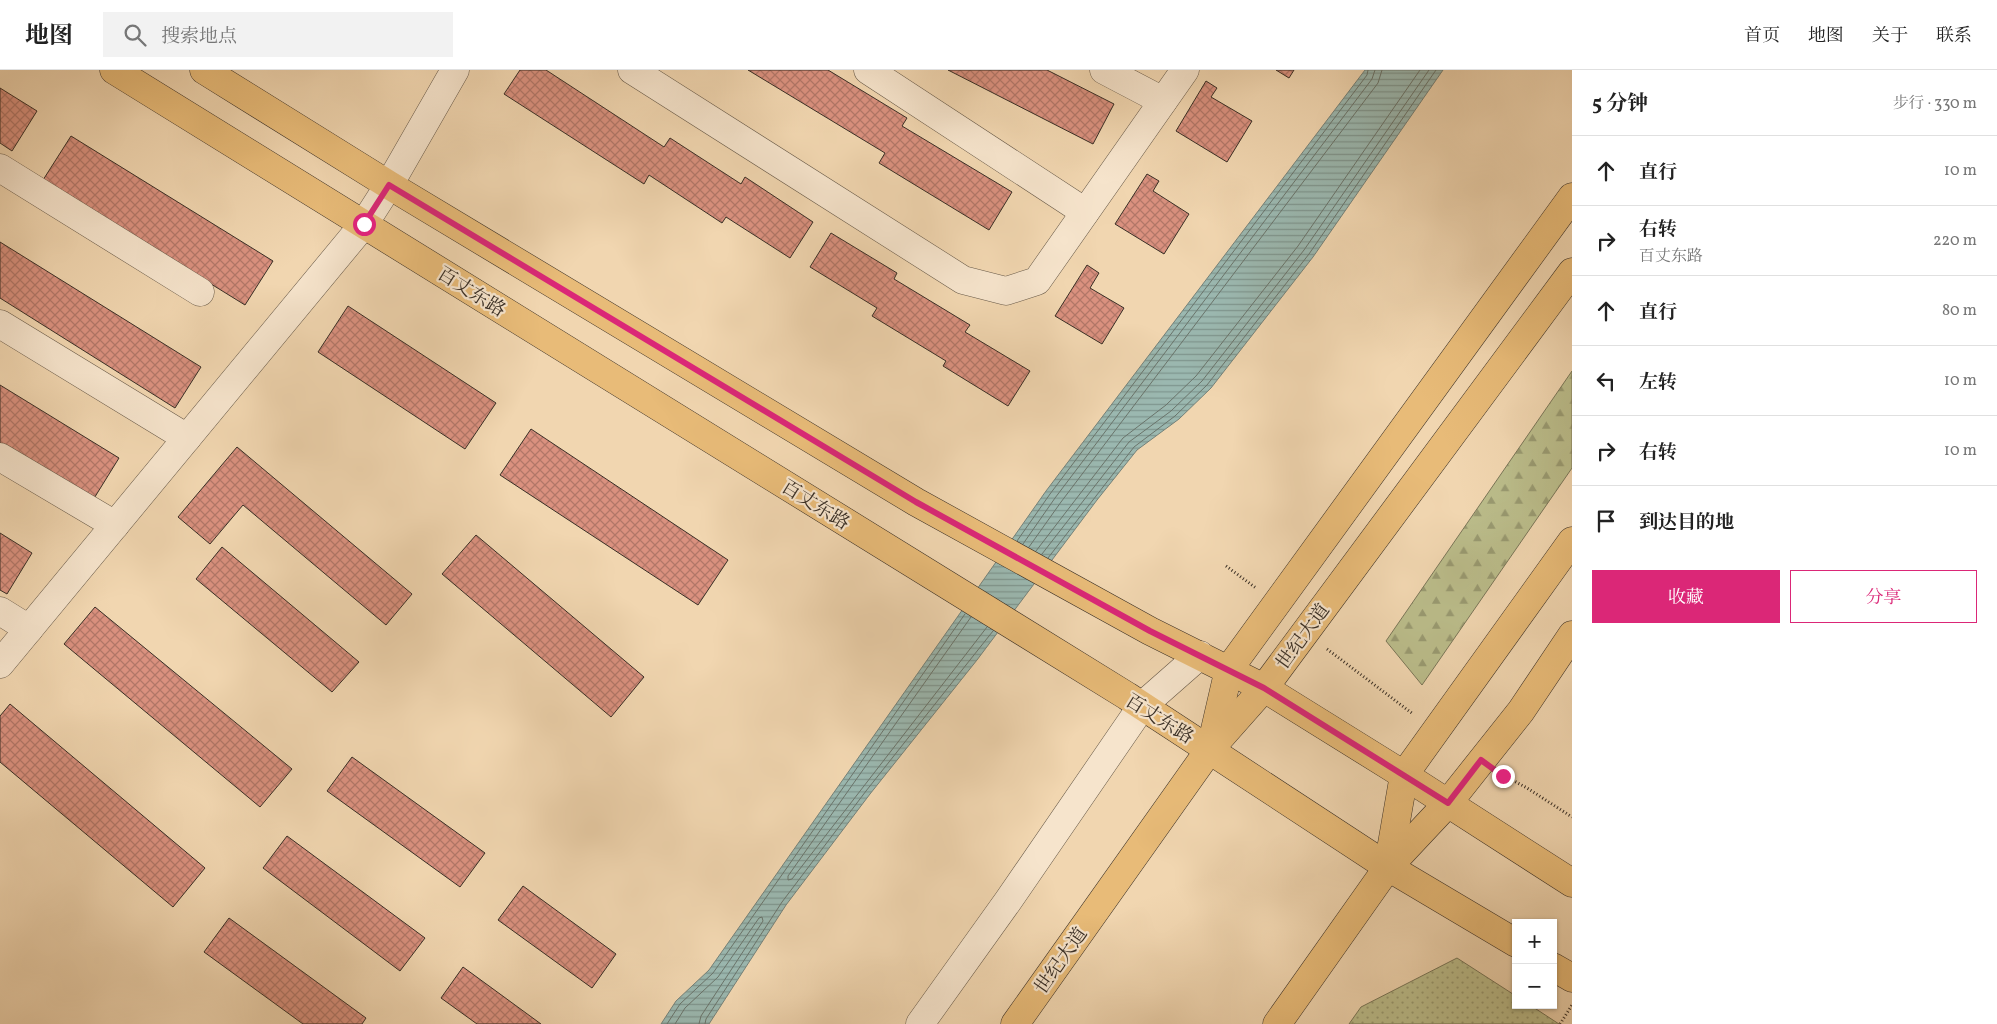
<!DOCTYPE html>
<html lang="zh">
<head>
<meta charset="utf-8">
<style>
  :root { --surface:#fff; --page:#f2f2f2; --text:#222; --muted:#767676; --line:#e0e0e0; --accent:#db2777 }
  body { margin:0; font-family:Vollkorn,"Noto Serif SC",serif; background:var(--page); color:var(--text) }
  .controls { position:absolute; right:15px; bottom:15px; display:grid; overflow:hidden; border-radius:0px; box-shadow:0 1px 4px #0004 }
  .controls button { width:45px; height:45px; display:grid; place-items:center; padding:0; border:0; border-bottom:1px solid var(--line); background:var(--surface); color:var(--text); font:25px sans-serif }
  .stop { position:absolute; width:15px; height:15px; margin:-11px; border:4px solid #db2777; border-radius:50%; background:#fff }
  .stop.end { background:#db2777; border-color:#fff; box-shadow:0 1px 5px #0008 }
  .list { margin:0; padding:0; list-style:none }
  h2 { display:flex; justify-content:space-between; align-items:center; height:65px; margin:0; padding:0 20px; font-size:21px }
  h2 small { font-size:16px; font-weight:400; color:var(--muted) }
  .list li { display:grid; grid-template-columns:32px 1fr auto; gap:15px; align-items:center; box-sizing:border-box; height:70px; padding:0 20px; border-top:1px solid var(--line) }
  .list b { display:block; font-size:19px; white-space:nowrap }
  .list p { margin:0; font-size:16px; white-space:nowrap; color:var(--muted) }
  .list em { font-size:16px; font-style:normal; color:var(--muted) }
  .actions { display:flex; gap:10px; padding:15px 20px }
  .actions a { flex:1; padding:11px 0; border:1px solid var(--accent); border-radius:0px; text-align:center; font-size:18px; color:var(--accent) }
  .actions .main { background:var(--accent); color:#fff }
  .icon { flex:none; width:28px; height:28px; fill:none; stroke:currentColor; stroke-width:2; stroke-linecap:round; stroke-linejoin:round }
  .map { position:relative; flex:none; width:1572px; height:954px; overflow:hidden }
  header { display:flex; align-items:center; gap:30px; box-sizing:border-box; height:70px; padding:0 25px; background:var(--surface); border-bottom:1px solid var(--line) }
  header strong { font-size:24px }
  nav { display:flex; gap:28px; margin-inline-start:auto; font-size:18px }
  .search { width:350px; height:45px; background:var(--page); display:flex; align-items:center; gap:12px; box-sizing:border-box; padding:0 18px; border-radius:0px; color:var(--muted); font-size:19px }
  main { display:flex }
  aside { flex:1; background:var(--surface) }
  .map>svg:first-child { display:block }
  .forest { fill:url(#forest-firs); stroke:#7a7658 }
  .park { fill:url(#park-dots); stroke:#7a7658 }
  .water { fill:url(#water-rules); stroke:#748179 }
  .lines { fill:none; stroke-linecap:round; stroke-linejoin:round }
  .shore { stroke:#6a746b; stroke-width:1 }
  .building { fill:url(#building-cross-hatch); stroke:#392f26 }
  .minor-casing { stroke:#675948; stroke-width:29 }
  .major-casing { stroke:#392f26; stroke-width:29 }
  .highway-casing { stroke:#392f26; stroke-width:29 }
  .path { stroke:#392f26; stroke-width:3; stroke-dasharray:1 2.5; stroke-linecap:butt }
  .minor { stroke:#f6e4cc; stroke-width:28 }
  .major { stroke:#e8bb78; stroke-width:28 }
  .highway { stroke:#e8bb78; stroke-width:28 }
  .route { stroke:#db2777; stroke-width:6 }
  .labels { text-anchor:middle; stroke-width:4.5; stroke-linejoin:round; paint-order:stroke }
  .street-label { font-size:19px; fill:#392f26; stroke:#f6e4cc }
</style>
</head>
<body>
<header>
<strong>地图</strong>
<div class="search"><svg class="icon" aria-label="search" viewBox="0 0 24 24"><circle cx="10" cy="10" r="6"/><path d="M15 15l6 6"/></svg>搜索地点</div>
<nav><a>首页</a><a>地图</a><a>关于</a><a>联系</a></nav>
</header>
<main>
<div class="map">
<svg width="1572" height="954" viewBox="0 0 1572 954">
  <defs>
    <pattern id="forest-firs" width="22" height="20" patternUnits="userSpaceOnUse" patternTransform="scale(1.25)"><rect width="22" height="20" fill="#bbbd8b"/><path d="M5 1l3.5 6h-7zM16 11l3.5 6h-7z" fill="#999a71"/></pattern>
    <pattern id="park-dots" width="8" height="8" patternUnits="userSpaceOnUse" patternTransform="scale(1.25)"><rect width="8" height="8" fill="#bbbd8b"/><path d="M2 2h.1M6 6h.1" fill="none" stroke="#999a71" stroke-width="1.8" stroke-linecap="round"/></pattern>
    <pattern id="water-rules" width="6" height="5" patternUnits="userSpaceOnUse" patternTransform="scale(1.25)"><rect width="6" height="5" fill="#9bb8b0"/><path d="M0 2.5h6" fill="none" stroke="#7f968f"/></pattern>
    <pattern id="building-cross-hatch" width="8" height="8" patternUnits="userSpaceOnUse" patternTransform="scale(1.25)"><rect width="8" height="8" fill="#da917f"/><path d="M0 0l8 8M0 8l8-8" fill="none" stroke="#b27768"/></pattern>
  </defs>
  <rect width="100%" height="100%" fill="#f1d6b0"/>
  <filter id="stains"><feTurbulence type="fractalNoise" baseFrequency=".004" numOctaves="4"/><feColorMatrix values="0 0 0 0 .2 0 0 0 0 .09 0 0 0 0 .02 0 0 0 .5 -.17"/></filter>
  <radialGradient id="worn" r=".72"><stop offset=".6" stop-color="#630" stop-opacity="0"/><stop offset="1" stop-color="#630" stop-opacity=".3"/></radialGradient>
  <!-- forest -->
  <polygon class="forest" points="1572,301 1572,398 1422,615 1386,571"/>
  <!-- park -->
  <polygon class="park" points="1457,888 1516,926 1516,935 1530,935 1559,954 1349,954 1361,937"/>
  <!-- water -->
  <polygon class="water" points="1365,0 1443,0 1313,187 1211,318 1179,349 1137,380 1097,430 977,590 870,724 786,835 709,954 661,954 676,931 709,900 1046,421"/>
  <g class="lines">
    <!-- shore -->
    <g class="shore">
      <polyline points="1017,471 1050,424 1367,5 1368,0"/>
      <polyline points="1023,474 1055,428 1372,9 1375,0"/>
      <polyline points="1029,477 1061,432 1378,13 1382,0"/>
      <polyline points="1036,481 1123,368 1166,335 1196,306 1298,176 1420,0"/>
      <polyline points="1042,484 1129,372 1171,341 1202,311 1304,180 1429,0"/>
      <polyline points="1048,488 1134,377 1175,346 1207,315 1309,184 1436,0"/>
      <polyline points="971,547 788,806 788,810 792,809 987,557"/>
      <polyline points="667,954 680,934 713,903 965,544"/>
      <polyline points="675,954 685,938 718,907 759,848 762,847 763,851 701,946 699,954"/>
      <polyline points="705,954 706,949 782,832 866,721 993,561"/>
    </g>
  </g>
  <!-- building -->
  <g class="building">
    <polygon points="520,0 546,0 664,77 670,68 741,114 745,107 813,152 790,188 726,147 722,153 649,105 644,114 504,24"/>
    <polygon points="748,0 828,0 907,48 902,56 1012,122 989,160 879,93 885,83"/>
    <polygon points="948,0 1047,0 1114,34 1093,74"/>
    <polygon points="1276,0 1294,0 1289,8"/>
    <polygon points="1206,11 1217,18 1211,27 1252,51 1227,92 1176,61"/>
    <polygon points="0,18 37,41 12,81 0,73"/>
    <polygon points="71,66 273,191 245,235 43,110"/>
    <polygon points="1147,104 1159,111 1153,121 1189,144 1164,184 1115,154"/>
    <polygon points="831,163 897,203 894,209 970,255 965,262 1030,301 1008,336 943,296 946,291 872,246 877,238 810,197"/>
    <polygon points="0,172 201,297 175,338 0,228"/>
    <polygon points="1087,195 1099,203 1090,218 1124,238 1102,274 1055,246"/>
    <polygon points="348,236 496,333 465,379 318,282"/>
    <polygon points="0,315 119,388 93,430 0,373"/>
    <polygon points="531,359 728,490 698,535 500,405"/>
    <polygon points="237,377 412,524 386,555 243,435 210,474 178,447"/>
    <polygon points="0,463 32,483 7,524 0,520"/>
    <polygon points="476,465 644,607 611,647 442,504"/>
    <polygon points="222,477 359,592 332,622 196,509"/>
    <polygon points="95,537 292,699 260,737 64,574"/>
    <polygon points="10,634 205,798 173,837 0,692 0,646"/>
    <polygon points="352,687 485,783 460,817 327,721"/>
    <polygon points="287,766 425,868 400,901 263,798"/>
    <polygon points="523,816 616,884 592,918 498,850"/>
    <polygon points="229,848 366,948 362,954 303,954 204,882"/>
    <polygon points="463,897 541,954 477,954 441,928"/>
  </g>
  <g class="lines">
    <defs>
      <g id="minor">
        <polyline points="632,0 963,210 1006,221 1037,211 1185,0"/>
        <polyline points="868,0 1085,142"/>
        <polyline points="1104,0 1163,31"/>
        <polyline points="0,98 200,222"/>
        <polyline points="0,254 187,368"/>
        <polyline points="0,387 115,455"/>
        <polyline points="0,541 29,559"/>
        <polyline points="0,594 364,154 389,115 455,0"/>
        <polyline points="920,954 1008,831 1142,636 1200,585"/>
      </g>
      <g id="major">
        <polyline points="114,0 1127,626 1388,797 1516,873"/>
        <polyline points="204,0 389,115 916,432 1150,561 1264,618 1404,705 1572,813"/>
        <polyline points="1388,797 1448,733 1521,641 1572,565"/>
        <polyline points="1553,897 1572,908"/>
      </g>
      <g id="highway">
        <polyline points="1211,677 1229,599 1572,127"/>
        <polyline points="1015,954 1210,679 1264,618 1572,202"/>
        <polyline points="1277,954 1388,797 1404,705 1572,471"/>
      </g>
    </defs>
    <!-- minor casing -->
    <use href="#minor" class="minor-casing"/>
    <!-- major casing -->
    <use href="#major" class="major-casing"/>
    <!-- highway casing -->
    <use href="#highway" class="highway-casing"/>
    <!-- path -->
    <g class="path">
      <polyline points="1226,496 1256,518"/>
      <polyline points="1327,579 1413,644"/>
      <polyline points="1503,705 1527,718 1572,747"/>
      <polyline points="1560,954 1572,935"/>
    </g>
    <!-- minor -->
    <use href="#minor" class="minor"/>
    <!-- major -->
    <use href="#major" class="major"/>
    <!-- highway -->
    <use href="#highway" class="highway"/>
  </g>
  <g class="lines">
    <!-- route -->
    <polyline class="route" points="364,154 389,115 916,432 1150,561 1264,618 1448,733 1481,690 1503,706"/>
  </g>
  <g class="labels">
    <!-- street labels -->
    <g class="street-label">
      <text transform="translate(472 221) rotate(32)" y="7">百丈东路</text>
      <text transform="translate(816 434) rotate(32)" y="7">百丈东路</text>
      <text transform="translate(1302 566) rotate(-54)" y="7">世纪大道</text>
      <text transform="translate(1160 648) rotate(32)" y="7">百丈东路</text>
      <text transform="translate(1060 890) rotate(-55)" y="7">世纪大道</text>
    </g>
  </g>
  <rect width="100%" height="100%" filter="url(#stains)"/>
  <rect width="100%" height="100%" fill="url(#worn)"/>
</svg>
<div class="controls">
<button>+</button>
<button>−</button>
</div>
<div class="stop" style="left:364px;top:154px"></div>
<div class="stop end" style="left:1503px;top:706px"></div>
</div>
<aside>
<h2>5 分钟<small>步行 · 330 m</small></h2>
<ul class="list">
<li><svg class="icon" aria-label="ahead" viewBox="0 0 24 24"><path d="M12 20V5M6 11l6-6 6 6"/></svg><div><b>直行</b></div><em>10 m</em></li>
<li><svg class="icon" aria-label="right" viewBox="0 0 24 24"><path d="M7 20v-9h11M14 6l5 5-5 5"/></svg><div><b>右转</b><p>百丈东路</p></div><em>220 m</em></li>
<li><svg class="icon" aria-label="ahead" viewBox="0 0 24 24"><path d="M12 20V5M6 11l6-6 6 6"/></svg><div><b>直行</b></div><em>80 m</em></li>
<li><svg class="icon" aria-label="left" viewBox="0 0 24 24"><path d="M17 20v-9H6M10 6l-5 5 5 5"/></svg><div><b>左转</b></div><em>10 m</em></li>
<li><svg class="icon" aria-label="right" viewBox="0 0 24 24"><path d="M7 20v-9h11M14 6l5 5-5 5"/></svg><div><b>右转</b></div><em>10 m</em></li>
<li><svg class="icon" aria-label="arrive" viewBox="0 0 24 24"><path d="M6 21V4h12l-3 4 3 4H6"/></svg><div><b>到达目的地</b></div></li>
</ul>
<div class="actions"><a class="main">收藏</a><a>分享</a></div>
</aside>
</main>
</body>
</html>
